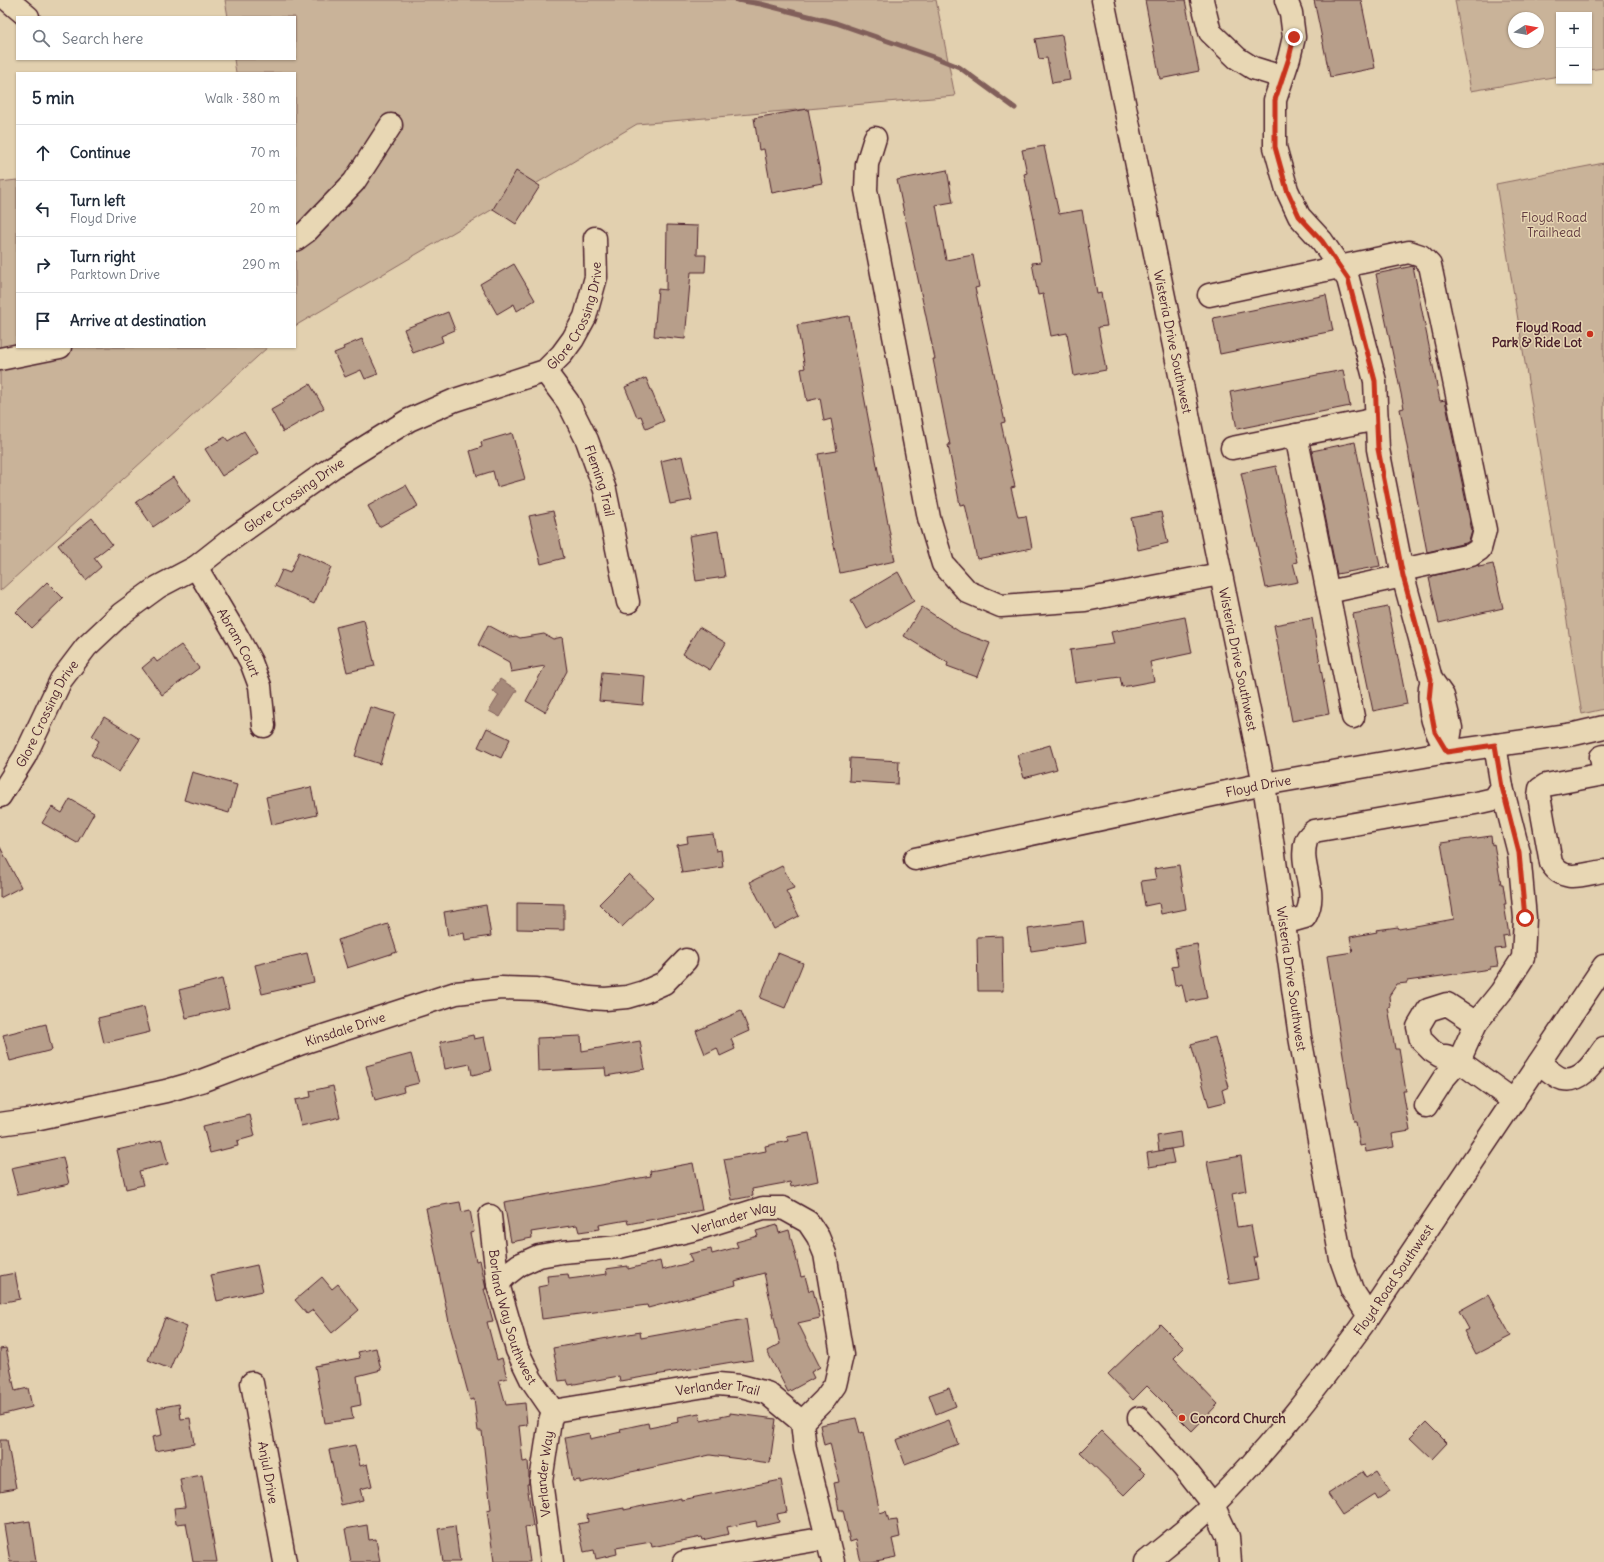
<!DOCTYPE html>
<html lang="en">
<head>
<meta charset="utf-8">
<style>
  :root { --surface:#fff; --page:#f6f6f7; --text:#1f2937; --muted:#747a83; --line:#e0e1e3 }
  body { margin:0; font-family:Delius,sans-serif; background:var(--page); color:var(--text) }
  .controls { position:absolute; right:12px; top:12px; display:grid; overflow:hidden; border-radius:0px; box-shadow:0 1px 3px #0004 }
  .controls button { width:36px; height:36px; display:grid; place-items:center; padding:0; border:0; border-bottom:1px solid var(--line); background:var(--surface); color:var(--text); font:20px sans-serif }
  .compass { position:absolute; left:1508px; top:12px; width:36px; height:36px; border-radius:50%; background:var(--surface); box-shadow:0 1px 3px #0004; rotate:79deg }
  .stop { position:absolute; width:12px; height:12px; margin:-9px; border:3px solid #c8321e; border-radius:50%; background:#fff }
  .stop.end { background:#c8321e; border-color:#fff; box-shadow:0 1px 4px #0008 }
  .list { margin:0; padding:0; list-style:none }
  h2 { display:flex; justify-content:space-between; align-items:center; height:52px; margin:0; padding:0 16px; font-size:17px }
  h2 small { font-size:13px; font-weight:400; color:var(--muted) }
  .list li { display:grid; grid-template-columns:26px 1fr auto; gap:12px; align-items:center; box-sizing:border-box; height:56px; padding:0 16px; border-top:1px solid var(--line) }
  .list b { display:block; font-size:15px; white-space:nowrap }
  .list p { margin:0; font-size:13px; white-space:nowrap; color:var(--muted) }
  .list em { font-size:13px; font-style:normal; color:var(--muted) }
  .icon { flex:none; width:22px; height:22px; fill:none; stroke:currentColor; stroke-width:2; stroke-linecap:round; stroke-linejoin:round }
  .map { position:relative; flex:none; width:1604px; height:1562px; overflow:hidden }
  .search { position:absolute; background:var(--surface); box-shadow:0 1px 3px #0004; left:16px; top:16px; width:280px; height:44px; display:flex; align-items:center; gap:10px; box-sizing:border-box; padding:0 14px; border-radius:0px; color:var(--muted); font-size:15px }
  .panel { position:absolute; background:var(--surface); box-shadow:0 1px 3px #0004; left:16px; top:72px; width:280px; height:276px; border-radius:0px }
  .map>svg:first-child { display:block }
  .green { fill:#c9b399; stroke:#8a6962; fill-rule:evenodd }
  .water { fill:#a68a7a; stroke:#815f5a }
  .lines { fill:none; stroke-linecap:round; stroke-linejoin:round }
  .stream { stroke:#815f5a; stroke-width:5 }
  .building { fill:#b79e8a; stroke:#4a1f2b }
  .minor-casing { stroke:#4a1f2b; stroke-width:25 }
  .major-casing { stroke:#4a1f2b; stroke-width:25 }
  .minor { stroke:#e8d7b4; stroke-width:22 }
  .major { stroke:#e8d7b4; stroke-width:22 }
  .route { stroke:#c8321e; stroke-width:5 }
  .poi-dot { fill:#c8321e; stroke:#e8d7b4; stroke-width:1.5 }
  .labels { text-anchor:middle; stroke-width:3; stroke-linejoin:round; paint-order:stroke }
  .park-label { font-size:13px; fill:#633d41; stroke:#e8d7b4 }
  .street-label { font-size:13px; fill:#4a1f2b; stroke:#e8d7b4 }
  .poi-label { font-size:13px; font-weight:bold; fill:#4a1f2b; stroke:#e8d7b4; text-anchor:end }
</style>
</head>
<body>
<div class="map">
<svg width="1604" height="1562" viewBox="0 0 1604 1562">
  <rect width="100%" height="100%" fill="#e2d0af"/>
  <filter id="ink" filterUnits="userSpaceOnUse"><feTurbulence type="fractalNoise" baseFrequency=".025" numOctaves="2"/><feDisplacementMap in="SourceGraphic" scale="8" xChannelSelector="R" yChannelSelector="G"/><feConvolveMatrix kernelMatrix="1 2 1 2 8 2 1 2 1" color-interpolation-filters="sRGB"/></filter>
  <g filter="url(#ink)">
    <!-- green -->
    <g class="green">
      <polygon points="225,0 936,0 955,96 637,124 295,326 295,73 236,73 234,59 295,59 295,17 228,17"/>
      <path d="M1455,0H1604V68L1589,70V15H1559V76L1471,91ZM1514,18H1538V42H1514Z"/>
      <polygon points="1604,163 1604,709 1582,714 1496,184"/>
      <polygon points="17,180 17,347 268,347 0,591 0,182"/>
    </g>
    <!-- water -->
    <polygon class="water" points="500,679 517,690 500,717 489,711 499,695 493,691"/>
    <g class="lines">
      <!-- stream -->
      <polyline class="stream" points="737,0 761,4 836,23 934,57 959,67 1015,108"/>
    </g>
    <!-- building -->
    <g class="building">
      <polygon points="1145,0 1185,0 1199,71 1160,79"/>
      <polygon points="1314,0 1361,0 1375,68 1330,77"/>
      <polygon points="1062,35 1070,80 1052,83 1047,58 1039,59 1035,39"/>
      <polygon points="808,109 822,183 772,193 764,149 759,150 754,118"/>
      <polygon points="1044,146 1059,214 1082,210 1097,294 1101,293 1107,326 1098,327 1106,370 1074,376 1067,333 1051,336 1043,294 1038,295 1032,263 1041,262 1033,219 1034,219 1024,174 1027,173 1022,150"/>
      <polygon points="947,170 953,202 936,205 946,260 973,255 979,287 975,288 1005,422 1001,423 1015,487 1011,488 1018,517 1026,516 1032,548 977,559 965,504 960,505 948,445 950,445 933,359 935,359 897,180"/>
      <polygon points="516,171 540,186 516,224 493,209"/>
      <polygon points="667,225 698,226 697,255 706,255 705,272 691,272 685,339 654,336 658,289 666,290"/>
      <polygon points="514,264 535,300 517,311 514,304 497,314 480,284"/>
      <polygon points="1413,266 1440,401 1445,400 1472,531 1469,541 1466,543 1427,552 1400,409 1404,408 1376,274"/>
      <polygon points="1326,295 1333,331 1220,354 1213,318"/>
      <polygon points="448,312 455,330 441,336 443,342 413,353 404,329"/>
      <polygon points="849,316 895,561 840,573 830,527 818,454 837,451 831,419 824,421 820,398 807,401 801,369 805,368 797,325"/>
      <polygon points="362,339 378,374 365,379 361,370 345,377 334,353 344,349 343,347"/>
      <polygon points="1343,370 1350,406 1237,429 1230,392"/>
      <polygon points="646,378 664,421 646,429 641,416 637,417 625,387"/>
      <polygon points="310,384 324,408 283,432 271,410 285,402 283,400"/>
      <polygon points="244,431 258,453 222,476 205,449 225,437 228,441"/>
      <polygon points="512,433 525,479 497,487 493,471 477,476 470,451 482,447 481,442"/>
      <polygon points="1355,442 1380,566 1337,574 1312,451"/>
      <polygon points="682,456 692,500 670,504 661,461"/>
      <polygon points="1276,466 1297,562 1293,563 1298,582 1266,588 1241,473"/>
      <polygon points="173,477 190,502 153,527 136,502"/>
      <polygon points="406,485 418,506 379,527 368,506"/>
      <polygon points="553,511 564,558 541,564 529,516"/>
      <polygon points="1161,512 1168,543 1138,550 1131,518"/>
      <polygon points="92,518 112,544 94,558 101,567 86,580 58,545"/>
      <polygon points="718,531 725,577 696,581 689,536"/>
      <polygon points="299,552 331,567 314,604 275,586 282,570 290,573"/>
      <polygon points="1493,564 1503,608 1439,623 1429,578 1432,578 1432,576 1478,565 1479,567"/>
      <polygon points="898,572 914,601 867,629 851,600"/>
      <polygon points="47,582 63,598 32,628 16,612"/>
      <polygon points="922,607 960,632 990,643 977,677 947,666 948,663 904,636"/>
      <polygon points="1388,607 1407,704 1373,711 1353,614"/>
      <polygon points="1185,617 1192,653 1150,662 1154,681 1122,687 1120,677 1075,683 1070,650 1114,644 1111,632"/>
      <polygon points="1312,618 1329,714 1292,721 1274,625"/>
      <polygon points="364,620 375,666 347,672 336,627"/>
      <polygon points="488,625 510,637 516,636 520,638 544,634 553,639 562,637 567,671 545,712 526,701 545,666 511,672 509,662 478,645"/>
      <polygon points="699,627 726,643 710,670 683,654"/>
      <polygon points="181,645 199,668 162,695 142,668 154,658 157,662"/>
      <polygon points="602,672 645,676 643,705 599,701"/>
      <polygon points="370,707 395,714 380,764 355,756"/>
      <polygon points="104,717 140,739 119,772 91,755 99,741 92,736"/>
      <polygon points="487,728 510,739 501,758 478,747"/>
      <polygon points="1050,745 1057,769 1024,778 1017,755"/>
      <polygon points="850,758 899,761 898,784 849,781"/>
      <polygon points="192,772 237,785 229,813 184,800"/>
      <polygon points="311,787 317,815 272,825 266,797"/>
      <polygon points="70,799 94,813 77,843 42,823 52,807 62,813"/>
      <polygon points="713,834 716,851 721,850 723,867 682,873 677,845 688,843 687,837"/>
      <polygon points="1491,836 1492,845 1494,844 1501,884 1503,884 1506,904 1504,904 1509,935 1503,936 1505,948 1495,949 1498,966 1490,967 1490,969 1407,981 1407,983 1397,984 1389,996 1390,1006 1388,1007 1395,1049 1399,1049 1406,1091 1403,1091 1410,1131 1392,1134 1394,1147 1366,1152 1365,1145 1360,1146 1356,1122 1354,1122 1327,956 1353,952 1350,937 1377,932 1376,930 1398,927 1399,929 1454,919 1441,843"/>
      <polygon points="0,847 21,887 0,898"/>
      <polygon points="1179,865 1186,909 1161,914 1159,903 1145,906 1141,881 1156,879 1154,869"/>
      <polygon points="782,866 794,888 786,891 799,916 774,929 750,882"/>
      <polygon points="629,874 653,897 622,927 599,904"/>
      <polygon points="517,903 564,904 564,930 517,929"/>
      <polygon points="486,905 491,936 465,940 464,933 448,936 444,912"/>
      <polygon points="1083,921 1086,943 1031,951 1028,929"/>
      <polygon points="388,924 397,952 347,968 338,940"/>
      <polygon points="1002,936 1003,991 978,991 977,937"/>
      <polygon points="1197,944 1207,998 1186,1002 1182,984 1175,986 1172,967 1178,966 1175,948"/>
      <polygon points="307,953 314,982 262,994 255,965"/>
      <polygon points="778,953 803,963 785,1008 760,998"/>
      <polygon points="222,979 229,1008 186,1018 179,990"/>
      <polygon points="144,1007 150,1032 104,1043 98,1018"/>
      <polygon points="741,1011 749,1031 731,1039 735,1049 720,1056 717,1048 705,1054 696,1031"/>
      <polygon points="46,1024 52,1050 10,1061 3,1035"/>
      <polygon points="473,1035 474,1039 484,1037 491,1071 472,1075 470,1064 445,1069 440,1042"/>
      <polygon points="581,1036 582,1051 640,1041 645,1069 606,1076 605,1068 538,1071 537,1038"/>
      <polygon points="1215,1037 1229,1087 1222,1090 1225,1102 1209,1106 1191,1044"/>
      <polygon points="411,1054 419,1083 403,1087 404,1092 375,1100 366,1066"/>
      <polygon points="333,1086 340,1117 301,1126 295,1100 311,1097 310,1091"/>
      <polygon points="250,1115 255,1136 237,1141 238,1146 210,1153 203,1126"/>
      <polygon points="1180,1132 1182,1147 1159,1151 1157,1136"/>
      <polygon points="809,1133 818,1181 791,1187 790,1182 752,1189 753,1196 732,1200 724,1159 766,1151 765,1146 788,1141 787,1137"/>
      <polygon points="162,1140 168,1164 139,1171 143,1185 126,1189 117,1150"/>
      <polygon points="1171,1149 1174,1163 1149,1167 1147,1153"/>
      <polygon points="1241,1156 1246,1191 1232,1194 1237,1227 1251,1225 1257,1257 1254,1257 1258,1279 1230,1284 1207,1162"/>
      <polygon points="63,1157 69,1184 18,1195 11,1168"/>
      <polygon points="693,1163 702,1210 628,1224 627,1220 599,1225 600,1229 579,1232 577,1225 531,1232 532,1238 511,1242 504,1202 651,1176 650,1171"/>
      <polygon points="460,1202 462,1212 470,1210 474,1232 470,1233 476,1261 480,1260 486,1289 484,1289 493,1321 487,1322 497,1360 502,1358 507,1378 499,1380 506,1405 525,1403 527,1425 519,1426 523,1462 528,1461 529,1475 529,1484 527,1484 533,1526 525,1527 530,1562 494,1562 487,1510 491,1509 482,1431 478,1431 474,1399 470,1400 449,1322 426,1208"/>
      <polygon points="777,1225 779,1233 789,1230 801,1277 805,1276 809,1291 813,1290 820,1318 798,1323 820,1367 811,1372 814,1378 788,1392 767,1351 780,1344 764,1273 735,1281 736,1285 648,1308 647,1305 542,1319 538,1287 548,1285 547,1276 568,1274 569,1279 607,1274 606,1269 628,1266 628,1269 660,1261 662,1270 692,1262 689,1254 711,1249 712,1254 738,1247 736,1242 758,1236 756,1231"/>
      <polygon points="257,1265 263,1291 217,1301 211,1275"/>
      <polygon points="15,1273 20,1299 0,1303 0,1276"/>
      <polygon points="322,1277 332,1289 338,1284 359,1310 332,1333 313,1310 307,1314 295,1300"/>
      <polygon points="1488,1295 1511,1336 1476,1354 1464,1331 1469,1329 1459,1311"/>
      <polygon points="165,1318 187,1327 170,1369 148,1360"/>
      <polygon points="746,1319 753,1360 733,1363 732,1362 620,1381 619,1376 569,1385 567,1380 559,1381 553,1348 640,1332 641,1338"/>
      <polygon points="1160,1324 1184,1348 1174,1358 1218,1404 1192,1431 1147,1386 1133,1400 1108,1374"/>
      <polygon points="6,1348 15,1391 28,1388 32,1407 0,1415 0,1349"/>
      <polygon points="376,1348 381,1370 357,1376 361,1405 351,1407 353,1419 325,1423 315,1366 360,1358 358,1352"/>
      <polygon points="949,1388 956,1406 936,1414 929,1395"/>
      <polygon points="179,1404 181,1419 190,1418 194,1444 155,1451 152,1437 162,1435 157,1408"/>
      <polygon points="699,1413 701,1421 730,1415 730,1413 776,1419 770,1463 710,1455 580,1483 580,1480 573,1481 565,1438 589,1433 590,1439 621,1432 620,1429 648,1423 649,1428 679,1422 678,1417"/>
      <polygon points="856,1418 860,1433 863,1432 880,1513 886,1511 889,1521 897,1520 900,1537 892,1539 896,1557 871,1562 861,1562 856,1540 850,1542 843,1510 839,1510 834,1483 839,1482 830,1443 824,1445 820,1425"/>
      <polygon points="949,1420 958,1444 905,1464 896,1440"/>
      <polygon points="1426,1422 1447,1443 1432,1459 1410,1438"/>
      <polygon points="1101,1431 1145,1474 1124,1495 1080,1452"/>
      <polygon points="0,1440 7,1440 16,1488 0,1491"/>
      <polygon points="355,1445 360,1466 367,1464 372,1486 360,1489 363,1500 341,1505 329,1450"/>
      <polygon points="1377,1471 1390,1491 1378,1499 1375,1494 1342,1515 1328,1494 1362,1472 1366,1478"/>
      <polygon points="202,1475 217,1562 193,1562 186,1523 176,1524 174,1508 185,1507 180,1479"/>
      <polygon points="781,1480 787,1512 777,1514 779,1522 757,1527 756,1521 727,1527 729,1534 702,1540 701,1537 652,1547 651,1542 616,1548 617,1554 596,1559 594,1550 584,1552 578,1524 588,1522 587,1515 624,1508 624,1510 681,1498 681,1500"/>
      <polygon points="30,1521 36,1562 10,1562 4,1525"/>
      <polygon points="367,1525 369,1540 376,1539 380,1562 351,1562 345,1529"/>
      <polygon points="455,1526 460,1562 443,1562 438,1529"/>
    </g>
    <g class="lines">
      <defs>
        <g id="minor">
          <polyline points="8,0 28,17"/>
          <path id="s1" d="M1103,0L1264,784L1300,1037L1341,1259L1352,1290L1369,1316"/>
          <polyline points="1202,0 1210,32 1237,58 1253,68 1282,77"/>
          <polyline points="1286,0 1291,13 1294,37 1289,58 1275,100 1275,147 1287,190 1299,216 1322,241 1348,279 1375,381 1378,449 1403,576 1431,679 1443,696 1451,728 1447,752"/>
          <polyline points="875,138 867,164 866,190 929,518 943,564 968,592 1001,606 1085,600 1220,574"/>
          <polyline points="295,240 306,232 354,182 391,125"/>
          <polyline points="1209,295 1409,252 1421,256 1430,265 1485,530 1480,549 1471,555 1402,570"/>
          <polyline points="0,359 60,347"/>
          <path id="s2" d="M545,371L568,402L587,440L605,490L628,602"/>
          <polyline points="1296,435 1353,717"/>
          <polyline points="1232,448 1377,419"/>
          <path id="s3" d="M196,567L237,636L251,662L260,686L264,726"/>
          <polyline points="1328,592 1403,576"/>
          <path d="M1430,687C1427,712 1435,730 1447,752"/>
          <polyline points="1604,756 1601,757 1604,774"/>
          <path d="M1604,774L1546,785L1540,789L1539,796L1551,863C1564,884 1583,874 1604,871"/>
          <path id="s4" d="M0,796L25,756L61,680L86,647L121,614L158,587L196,567L229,541L333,467L409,420L455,400L545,371L562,354L573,339L585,317L596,277L595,238"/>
          <path id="s5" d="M915,859L1264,784L1447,752L1574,734L1604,727"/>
          <path d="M1284,923L1305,917C1320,891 1298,867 1306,841C1307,837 1311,834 1314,831L1481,802L1494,799L1502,787L1495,745"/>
          <polyline points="1476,1023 1501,992 1523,958 1525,918 1519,853 1502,787"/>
          <path d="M1539,1063C1546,1068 1555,1077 1563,1079C1583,1083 1595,1060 1604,1048"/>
          <polyline points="1426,1106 1444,1078 1459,1061 1446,1056 1440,1056 1432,1051 1421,1040 1418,1027 1428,1010 1447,1004 1476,1023 1459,1061 1514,1101"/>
          <path id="s6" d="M0,1124L35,1119L166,1091L201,1081L302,1043L456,993L501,988L537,989L590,998L605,999L627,997L644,992L664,983L686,960"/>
          <path id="s7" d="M490,1216L498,1284L517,1350L531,1379L553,1411"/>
          <path id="s8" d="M498,1284L506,1275L519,1265L539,1256L562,1252L619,1247L696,1229L763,1208H783L808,1222L818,1237L825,1254L842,1355L835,1385L825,1399L802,1422"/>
          <path id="s9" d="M252,1383L285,1562"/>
          <path id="s10" d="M553,1411L718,1384L741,1386L767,1393L802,1422L805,1449L833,1562"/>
          <polyline points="1139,1418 1184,1468 1213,1505 1228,1537 1230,1562"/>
          <path id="s11" d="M552,1562L541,1481L550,1421L553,1411"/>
          <polyline points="684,1562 827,1538"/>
        </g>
        <g id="major">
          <path id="s12" d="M1146,1562C1169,1543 1193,1525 1214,1504C1271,1447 1321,1382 1369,1316L1604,966"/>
        </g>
      </defs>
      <!-- minor casing -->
      <use href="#minor" class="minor-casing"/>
      <!-- major casing -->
      <use href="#major" class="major-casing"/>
      <!-- minor -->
      <use href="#minor" class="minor"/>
      <!-- major -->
      <use href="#major" class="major"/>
    </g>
  </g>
  <g class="lines" filter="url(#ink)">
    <!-- route -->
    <polyline class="route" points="1294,37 1289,58 1275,100 1275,147 1287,190 1299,216 1322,241 1348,279 1375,381 1378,449 1403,576 1431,679 1429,700 1435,732 1447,752 1495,745 1502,787 1519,853 1525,918"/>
  </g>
  <!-- markers -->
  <g class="poi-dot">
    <circle cx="1590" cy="334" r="4"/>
    <circle cx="1182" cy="1418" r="4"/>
  </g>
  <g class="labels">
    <!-- park labels -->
    <g class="park-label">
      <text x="1554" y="222">Floyd Road<tspan x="1554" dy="15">Trailhead</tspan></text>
    </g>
    <!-- street labels -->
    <g class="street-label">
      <text dy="5" stroke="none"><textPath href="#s4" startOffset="778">Glore Crossing Drive</textPath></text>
      <text dy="5" stroke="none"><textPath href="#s1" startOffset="349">Wisteria Drive Southwest</textPath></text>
      <text dy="5" stroke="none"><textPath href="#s2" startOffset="124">Fleming Trail</textPath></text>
      <text dy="5" stroke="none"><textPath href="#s4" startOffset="431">Glore Crossing Drive</textPath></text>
      <text dy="5" stroke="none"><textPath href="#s3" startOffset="87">Abram Court</textPath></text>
      <text dy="5" stroke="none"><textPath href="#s1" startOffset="673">Wisteria Drive Southwest</textPath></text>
      <text dy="5" stroke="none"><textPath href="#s4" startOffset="95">Glore Crossing Drive</textPath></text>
      <text dy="5" stroke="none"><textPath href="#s5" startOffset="351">Floyd Drive</textPath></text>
      <text dy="5" stroke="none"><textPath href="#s1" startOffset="997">Wisteria Drive Southwest</textPath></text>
      <text dy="5" stroke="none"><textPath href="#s6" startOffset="359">Kinsdale Drive</textPath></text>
      <text dy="5" stroke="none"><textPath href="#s8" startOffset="250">Verlander Way</textPath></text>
      <text dy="5" stroke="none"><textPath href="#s12" startOffset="377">Floyd Road Southwest</textPath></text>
      <text dy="5" stroke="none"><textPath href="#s7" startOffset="104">Borland Way Southwest</textPath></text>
      <text dy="5" stroke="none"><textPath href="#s10" startOffset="167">Verlander Trail</textPath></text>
      <text dy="5" stroke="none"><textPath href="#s9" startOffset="91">Anjul Drive</textPath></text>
      <text dy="5" stroke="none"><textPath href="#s11" startOffset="89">Verlander Way</textPath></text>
    </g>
    <!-- poi labels -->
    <g class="poi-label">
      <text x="1582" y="332">Floyd Road<tspan x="1582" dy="15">Park &amp; Ride Lot</tspan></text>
      <text x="1190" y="1423" text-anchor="start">Concord Church</text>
    </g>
  </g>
</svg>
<div class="controls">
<button>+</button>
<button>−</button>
</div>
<svg class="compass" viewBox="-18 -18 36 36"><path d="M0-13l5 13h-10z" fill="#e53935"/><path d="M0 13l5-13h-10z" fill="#747a83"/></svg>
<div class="stop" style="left:1525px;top:918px"></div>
<div class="stop end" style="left:1294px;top:37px"></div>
<div class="search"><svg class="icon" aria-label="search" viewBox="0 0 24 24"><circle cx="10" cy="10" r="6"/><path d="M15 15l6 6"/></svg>Search here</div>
<section class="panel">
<h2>5 min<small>Walk · 380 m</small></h2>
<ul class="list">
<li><svg class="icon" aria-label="ahead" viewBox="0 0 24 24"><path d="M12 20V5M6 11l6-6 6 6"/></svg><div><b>Continue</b></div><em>70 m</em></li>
<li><svg class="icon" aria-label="left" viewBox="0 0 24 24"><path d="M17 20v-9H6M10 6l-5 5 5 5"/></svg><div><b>Turn left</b><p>Floyd Drive</p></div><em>20 m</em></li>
<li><svg class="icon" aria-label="right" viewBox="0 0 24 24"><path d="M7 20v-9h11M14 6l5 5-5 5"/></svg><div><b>Turn right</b><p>Parktown Drive</p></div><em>290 m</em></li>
<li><svg class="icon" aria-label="arrive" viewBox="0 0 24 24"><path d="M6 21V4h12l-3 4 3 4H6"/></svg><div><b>Arrive at destination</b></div></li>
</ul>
</section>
</div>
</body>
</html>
